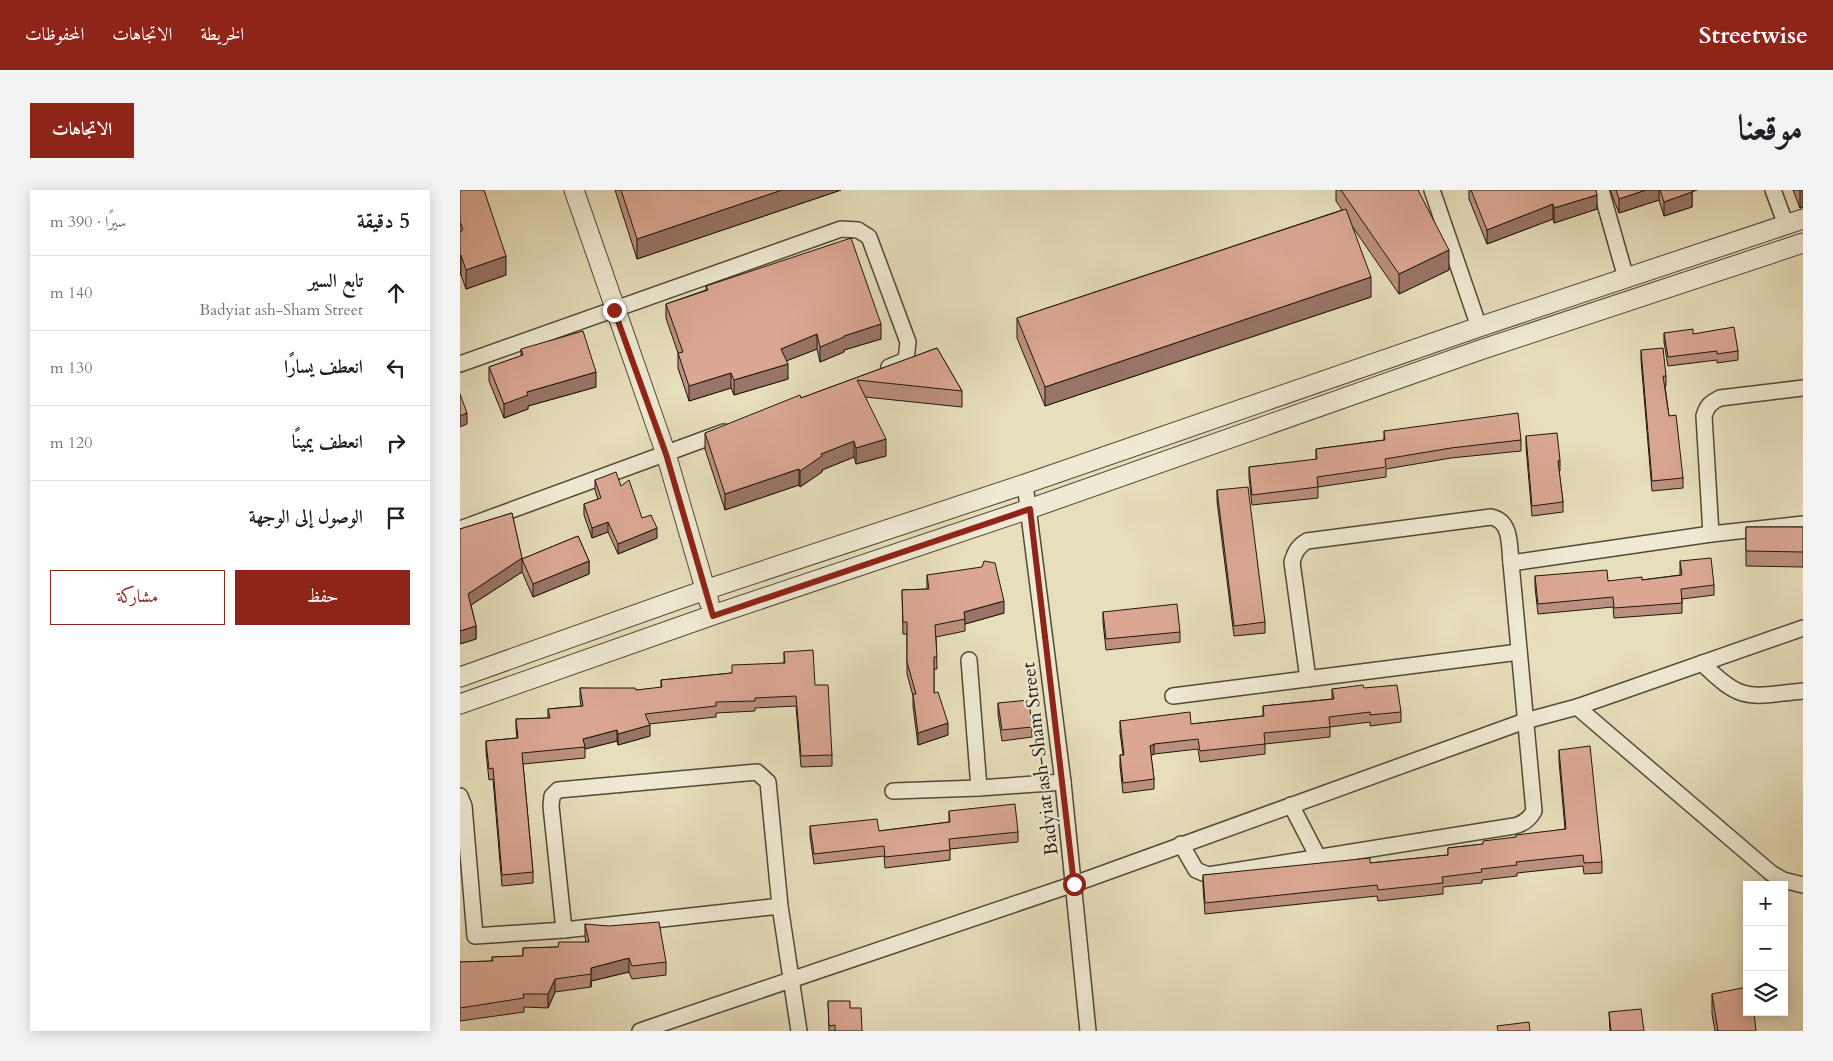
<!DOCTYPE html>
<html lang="ar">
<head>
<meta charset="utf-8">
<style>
  :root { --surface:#fff; --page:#f2f2f2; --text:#202124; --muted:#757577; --line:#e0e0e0; --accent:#8f2418 }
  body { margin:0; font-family:Cardo,Amiri,serif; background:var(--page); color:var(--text); direction:rtl }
  .controls { position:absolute; right:15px; bottom:15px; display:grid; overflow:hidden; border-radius:0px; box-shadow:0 2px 12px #0003 }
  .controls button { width:45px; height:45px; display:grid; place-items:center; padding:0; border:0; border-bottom:1px solid var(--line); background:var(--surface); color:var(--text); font:25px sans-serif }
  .stop { position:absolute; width:15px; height:15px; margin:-11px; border:4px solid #8f2418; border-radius:50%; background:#fff }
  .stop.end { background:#8f2418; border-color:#fff; box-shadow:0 1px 5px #0008 }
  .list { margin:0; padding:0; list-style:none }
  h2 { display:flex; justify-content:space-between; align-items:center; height:65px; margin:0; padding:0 20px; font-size:21px }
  h2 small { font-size:16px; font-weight:400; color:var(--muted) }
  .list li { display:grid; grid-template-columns:32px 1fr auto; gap:15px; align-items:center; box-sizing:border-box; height:75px; padding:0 20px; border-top:1px solid var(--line) }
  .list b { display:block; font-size:19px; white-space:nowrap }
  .list p { margin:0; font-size:16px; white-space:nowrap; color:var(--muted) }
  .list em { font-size:16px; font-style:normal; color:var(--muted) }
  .actions { display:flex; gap:10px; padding:15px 20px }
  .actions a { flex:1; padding:11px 0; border:1px solid var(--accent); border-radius:0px; text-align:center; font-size:18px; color:var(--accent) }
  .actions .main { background:var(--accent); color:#fff }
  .icon { flex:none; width:28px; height:28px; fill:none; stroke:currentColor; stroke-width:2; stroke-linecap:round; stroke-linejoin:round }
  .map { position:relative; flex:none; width:1343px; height:841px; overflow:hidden; direction:ltr; border-radius:0px }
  header { display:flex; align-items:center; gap:30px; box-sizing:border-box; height:70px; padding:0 25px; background:var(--accent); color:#fff }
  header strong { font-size:24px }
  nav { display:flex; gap:28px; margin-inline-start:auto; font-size:18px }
  .intro { display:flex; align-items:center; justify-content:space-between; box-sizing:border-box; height:120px; padding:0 30px }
  h1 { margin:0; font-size:35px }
  .button { padding:12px 22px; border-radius:0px; background:var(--accent); color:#fff; font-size:18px; font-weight:700 }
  main { display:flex; gap:30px; padding:0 30px }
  aside { flex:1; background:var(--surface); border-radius:0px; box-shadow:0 2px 12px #0003 }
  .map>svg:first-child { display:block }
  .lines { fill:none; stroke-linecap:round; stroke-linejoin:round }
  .minor-casing { stroke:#514939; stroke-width:18 }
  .tertiary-casing { stroke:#514939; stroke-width:21 }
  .minor { stroke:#efead3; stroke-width:15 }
  .tertiary { stroke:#efead3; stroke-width:19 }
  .wall { fill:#bc907e; stroke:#1f170e }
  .shaded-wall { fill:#997567; stroke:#1f170e }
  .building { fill:#dba793; stroke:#1f170e }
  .route { stroke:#8f2418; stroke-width:6 }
  .labels { text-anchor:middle; stroke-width:4.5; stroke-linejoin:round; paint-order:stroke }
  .street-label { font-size:19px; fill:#1f170e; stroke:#efead3 }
</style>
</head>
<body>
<header>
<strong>Streetwise</strong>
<nav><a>الخريطة</a><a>الاتجاهات</a><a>المحفوظات</a></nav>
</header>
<div class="intro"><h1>موقعنا</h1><a class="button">الاتجاهات</a></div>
<main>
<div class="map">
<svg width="1343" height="841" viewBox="0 0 1343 841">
  <rect width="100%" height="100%" fill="#e7debb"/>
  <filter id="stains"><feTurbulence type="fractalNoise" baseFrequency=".004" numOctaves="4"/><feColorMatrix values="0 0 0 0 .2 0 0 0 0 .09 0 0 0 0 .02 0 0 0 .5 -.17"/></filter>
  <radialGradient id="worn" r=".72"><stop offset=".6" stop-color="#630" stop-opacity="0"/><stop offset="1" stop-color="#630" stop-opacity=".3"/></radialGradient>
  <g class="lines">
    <defs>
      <g id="minor">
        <polyline points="972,0 1019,137"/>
        <polyline points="1141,0 1166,88"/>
        <polyline points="1313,0 1326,35"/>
        <polyline points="0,174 381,39 398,40 409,47 448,152 446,170 429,177"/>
        <polyline points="565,294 603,592 628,841"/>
        <polyline points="0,339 264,242"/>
        <path d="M1251,344L1244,226C1247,216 1250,213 1260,208L1343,198"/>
        <polyline points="1051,373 1251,344 1343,334"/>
        <polyline points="509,470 519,598"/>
        <path d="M1242,473C1283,514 1289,506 1343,501"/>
        <polyline points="713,506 1059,462"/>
        <polyline points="1117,517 1311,683 1323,690 1343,695"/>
        <polyline points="433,601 519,598 603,592"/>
        <polyline points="0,606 4,616 15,746 104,740"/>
        <polyline points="831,615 858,667"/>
        <path d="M721,654L736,680L748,685L1054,636C1063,634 1069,630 1074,621L1051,373C1049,356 1052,331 1031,327L847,351C838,356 835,362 832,372L848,489"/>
        <polyline points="320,716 104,740 91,616 92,606 98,600 297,582 308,592 320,716 339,841"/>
        <polyline points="180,841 614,694 1065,531 1117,517 1343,438"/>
      </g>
      <g id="tertiary">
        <polyline points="114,0 206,264 249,412"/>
        <polyline points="0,487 245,400 565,294 1019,137 1343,29"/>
        <polyline points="0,514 253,425 569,319 1020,160 1343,53"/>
      </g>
    </defs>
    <!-- minor casing -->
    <use href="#minor" class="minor-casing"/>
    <!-- tertiary casing -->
    <use href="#tertiary" class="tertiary-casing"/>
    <!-- minor -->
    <use href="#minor" class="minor"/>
    <!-- tertiary -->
    <use href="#tertiary" class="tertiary"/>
  </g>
  <!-- wall -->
  <g class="wall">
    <polygon points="0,0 46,85 6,99 1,85 0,85"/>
    <polygon points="155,0 381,0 177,69"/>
    <polygon points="876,0 958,0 989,80 939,104 892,36 911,107 585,216 557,148 557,128 882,20 876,11"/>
    <polygon points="1009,0 1136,0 1137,19 1094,33 1093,29 1027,54 1009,9"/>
    <polygon points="1150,0 1237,0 1232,2 1232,17 1204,26 1199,10 1159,23"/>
    <polygon points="1333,0 1343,0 1343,17 1340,18"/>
    <polygon points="246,96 421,149 384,160 384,162 360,172 357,159 326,171 328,189 274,205 271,198 229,211 218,178 218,163 206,128 206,114 246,100"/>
    <polygon points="1204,143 1233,144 1278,161 1278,170 1257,173 1257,170 1208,176 1204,152"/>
    <polygon points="477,158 502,201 502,217 405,207 426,266 396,274 394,267 362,280 362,282 340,297 339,295 265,320 245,259 245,243 341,208"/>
    <polygon points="61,159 136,197 68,216 68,219 44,228 29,191 29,177 61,166"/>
    <polygon points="1181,160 1206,186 1206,196 1205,196 1209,226 1223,288 1223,298 1192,301 1181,170"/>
    <polygon points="924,241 1061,250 1061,261 991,268 926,279 926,287 858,297 858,308 792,315 789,288 789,277 856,270 856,259 924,250"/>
    <polygon points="1066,246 1100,270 1100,281 1099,281 1103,312 1103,322 1072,326 1066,257"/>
    <polygon points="135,290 161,296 182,328 197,348 158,364 148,342 132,348 124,325 124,314 138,309 135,300"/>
    <polygon points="757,300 805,432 805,443 774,446 757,311"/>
    <polygon points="52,323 62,369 118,346 129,371 129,384 73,407 62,382 11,415 16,436 16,449 0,454 0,339"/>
    <polygon points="1286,337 1343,337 1343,377 1286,376"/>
    <polygon points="1220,371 1254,395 1254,405 1222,409 1222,423 1154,428 1153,417 1078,424 1075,397 1075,386 1148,391 1182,390 1220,385"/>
    <polygon points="467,385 544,423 505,434 505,441 476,447 477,479 474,479 474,503 488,545 458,555 453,516 453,506 447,484 447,444 443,444 442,400 467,399"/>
    <polygon points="643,422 720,442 720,452 646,460 643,432"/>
    <polygon points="324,462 355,495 372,565 372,576 341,577 336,516 295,518 295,521 256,523 256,527 189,534 190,546 158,555 157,551 125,559 125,568 63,574 73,682 73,693 42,696 33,589 29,590 26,562 26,551 57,548 56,539 56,529 88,528 88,519 121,516 120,509 120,498 176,500 201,498 201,490 272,483 324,473"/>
    <polygon points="904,498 941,522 941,532 910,536 910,532 870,537 870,547 805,554 805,564 740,572 738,559 694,564 691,566 694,589 694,599 663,603 660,576 660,565 663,565 660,542 660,531 731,534 803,526 803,516 872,509 872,499"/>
    <polygon points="538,513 572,537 572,547 542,551 538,524"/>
    <polygon points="1099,560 1142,672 1142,683 1124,684 1123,676 1057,683 1057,686 1022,690 1022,693 983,697 983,704 918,711 917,706 745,724 743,696 743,685 910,673 988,665 988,658 1023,654 1056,647 1105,639 1099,571"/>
    <polygon points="489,621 558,642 558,652 490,659 490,670 425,678 424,666 354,674 350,646 350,636 419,641 489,632"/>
    <polygon points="125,734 206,772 206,785 172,789 169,782 131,791 131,797 95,802 88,818 64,817 64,822 0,831 0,772 32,771 32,767 63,766 63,758 98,757 126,752 125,747"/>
    <polygon points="1252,804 1296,841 1255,841 1252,824"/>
    <polygon points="368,811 390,818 402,841 369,841"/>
    <polygon points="1149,822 1184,841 1150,841"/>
  </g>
  <!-- shaded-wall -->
  <g class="shaded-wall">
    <polygon points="322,0 381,0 177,69 177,49"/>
    <polygon points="1186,0 1199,0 1199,10 1159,23 1159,9"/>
    <polygon points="1340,0 1343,0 1343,17 1340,18"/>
    <polygon points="1232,2 1232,17 1204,26 1204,12"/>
    <polygon points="1137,5 1137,19 1094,33 1094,18"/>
    <polygon points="1093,14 1093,29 1027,54 1027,40"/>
    <polygon points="989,60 989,80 939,104 939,84"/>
    <polygon points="1,65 1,85 0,85 0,66"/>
    <polygon points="46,66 46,85 6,99 6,80"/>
    <polygon points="911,87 911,107 585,216 585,197"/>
    <polygon points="421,134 421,149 384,160 384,162 360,172 360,157 384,146"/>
    <polygon points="357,144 357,159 321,173 321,159"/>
    <polygon points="328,174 328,189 274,205 274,190"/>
    <polygon points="136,182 136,197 68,216 68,219 44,228 44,214 67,202"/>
    <polygon points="271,183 271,198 229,211 229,196"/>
    <polygon points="7,223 7,234 0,237 0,226"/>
    <polygon points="426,249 426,266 396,274 396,258"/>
    <polygon points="394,251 394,267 362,280 362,282 340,297 340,281 361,264"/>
    <polygon points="339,279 339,295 265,320 265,304"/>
    <polygon points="148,332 148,342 132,348 132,338"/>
    <polygon points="197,338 197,348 158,364 158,354"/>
    <polygon points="62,368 62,382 8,417 8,404"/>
    <polygon points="129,371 129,384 73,407 73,394"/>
    <polygon points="544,411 544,423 505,434 504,422"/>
    <polygon points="16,436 16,449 0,454 0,441"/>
    <polygon points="488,533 488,545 458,555 458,543"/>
    <polygon points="190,535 190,546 158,555 158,544"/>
    <polygon points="157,540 157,551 125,559 123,549"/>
    <polygon points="694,554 694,564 690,566 690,556"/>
    <polygon points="169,768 169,782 131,791 131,797 131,778"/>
    <polygon points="95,789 95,802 88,818 88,804"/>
  </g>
  <!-- building -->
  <g class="building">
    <polygon points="0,0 24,0 46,66 6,80 1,65 0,66 0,42 3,40 0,31"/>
    <polygon points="161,0 322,0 177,49"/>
    <polygon points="881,0 958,0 989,60 939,84"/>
    <polygon points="1011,0 1136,0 1137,5 1094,18 1093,14 1027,40"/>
    <polygon points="1156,0 1186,0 1159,9"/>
    <polygon points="1200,0 1232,0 1232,2 1204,12"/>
    <polygon points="886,19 911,87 585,197 557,128"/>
    <polygon points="391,48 421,134 384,146 384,147 360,157 357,144 321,159 328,174 274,190 271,183 229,196 218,163 223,162 206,114 248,100 246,96"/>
    <polygon points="1274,137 1278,161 1257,164 1257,161 1208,167 1204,143 1233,139 1233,144"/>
    <polygon points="123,141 136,182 67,202 68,205 44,214 29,177 63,165 61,159"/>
    <polygon points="477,158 502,201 397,190 426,249 396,258 394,251 361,264 362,266 340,281 339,279 265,304 245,243 340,205 341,208"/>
    <polygon points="1203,158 1206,186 1203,186 1209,226 1216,225 1223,288 1192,291 1181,160"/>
    <polygon points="0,204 7,223 0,226"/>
    <polygon points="1058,223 1061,250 991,258 925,269 926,277 857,287 858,297 792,305 789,277 857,269 856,259 925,250 924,241"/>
    <polygon points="1097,243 1100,270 1098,271 1103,312 1072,316 1066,246"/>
    <polygon points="156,282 161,296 169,290 182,328 191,325 197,338 158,354 148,332 132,338 124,314 141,308 135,290"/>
    <polygon points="788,297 805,432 774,436 757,300"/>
    <polygon points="52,323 62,368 8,404 16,436 0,441 0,339"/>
    <polygon points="1286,337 1343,337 1343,362 1286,361"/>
    <polygon points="118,346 129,371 73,394 62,369"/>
    <polygon points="1251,368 1254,395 1221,399 1222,413 1154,418 1153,407 1078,414 1075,386 1147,380 1148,391 1182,387 1182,390 1222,385 1220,371"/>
    <polygon points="524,371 535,373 544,411 504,422 505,429 475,435 477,467 474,467 474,503 478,502 488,533 458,543 453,504 456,504 447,472 447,432 443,432 442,400 469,399 467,385 522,377"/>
    <polygon points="717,414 720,442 646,449 643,422"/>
    <polygon points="353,460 355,495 368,495 372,565 341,566 336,506 295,508 295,511 256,512 256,516 185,524 190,535 158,544 157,540 123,549 125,557 62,563 73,682 42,685 33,578 29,579 26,551 58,548 56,529 90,528 88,519 123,516 120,498 175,498 176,500 202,497 201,490 272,483 272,475 325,473 324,462"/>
    <polygon points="903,495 904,498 937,495 941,522 910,525 910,522 869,527 870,537 804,543 805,554 740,561 738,549 694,554 690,556 694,589 663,593 660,565 664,565 660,531 730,522 731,534 804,526 803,516 874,509 872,499"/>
    <polygon points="569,510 572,537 542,540 538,513"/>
    <polygon points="1130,556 1142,672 1124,673 1123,665 1056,672 1057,675 1021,679 1022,682 982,687 983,693 918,700 917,695 745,713 743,685 910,668 910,673 988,665 988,658 1023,654 1023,651 1056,647 1056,645 1106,639 1099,560"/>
    <polygon points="555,614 558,642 489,649 490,660 425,667 424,656 354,664 350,636 417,629 419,641 490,632 489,621"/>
    <polygon points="199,732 206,772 172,776 169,768 131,778 131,784 95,789 88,804 63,804 64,808 0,818 0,772 33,771 32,767 63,766 63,758 98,757 99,752 129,752 125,734 149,736"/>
    <polygon points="1287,797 1287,822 1294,822 1296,841 1258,841 1252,804"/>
    <polygon points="368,811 390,811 390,818 401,818 402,841 375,841 375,835 369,836"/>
    <polygon points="1181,819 1184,841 1151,841 1149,822"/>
    <polygon points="1069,832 1070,841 1038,841 1037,836"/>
  </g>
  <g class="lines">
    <!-- route -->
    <polyline class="route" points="154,120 206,264 253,426 570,319 614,694"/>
  </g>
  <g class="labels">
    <!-- street labels -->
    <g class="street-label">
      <text transform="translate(579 569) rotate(-97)" y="7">Badyiat ash-Sham Street</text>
    </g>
  </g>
  <rect width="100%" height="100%" filter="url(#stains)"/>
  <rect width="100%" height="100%" fill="url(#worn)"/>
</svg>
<div class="controls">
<button>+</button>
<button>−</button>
<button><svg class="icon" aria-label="layers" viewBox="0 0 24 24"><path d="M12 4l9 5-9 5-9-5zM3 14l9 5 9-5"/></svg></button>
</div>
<div class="stop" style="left:614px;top:694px"></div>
<div class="stop end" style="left:154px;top:120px"></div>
</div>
<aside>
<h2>5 دقيقة<small>سيرًا · 390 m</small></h2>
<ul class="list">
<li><svg class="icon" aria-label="ahead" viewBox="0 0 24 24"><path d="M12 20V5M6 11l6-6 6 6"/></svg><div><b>تابع السير</b><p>Badyiat ash-Sham Street</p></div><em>140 m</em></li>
<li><svg class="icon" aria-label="left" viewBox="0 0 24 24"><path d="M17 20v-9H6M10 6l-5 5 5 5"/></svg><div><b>انعطف يسارًا</b></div><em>130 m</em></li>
<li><svg class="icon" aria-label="right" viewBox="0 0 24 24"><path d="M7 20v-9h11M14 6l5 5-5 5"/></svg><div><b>انعطف يمينًا</b></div><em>120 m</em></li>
<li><svg class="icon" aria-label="arrive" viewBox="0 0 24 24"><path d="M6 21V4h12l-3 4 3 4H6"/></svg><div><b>الوصول إلى الوجهة</b></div></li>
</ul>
<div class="actions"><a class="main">حفظ</a><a>مشاركة</a></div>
</aside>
</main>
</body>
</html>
